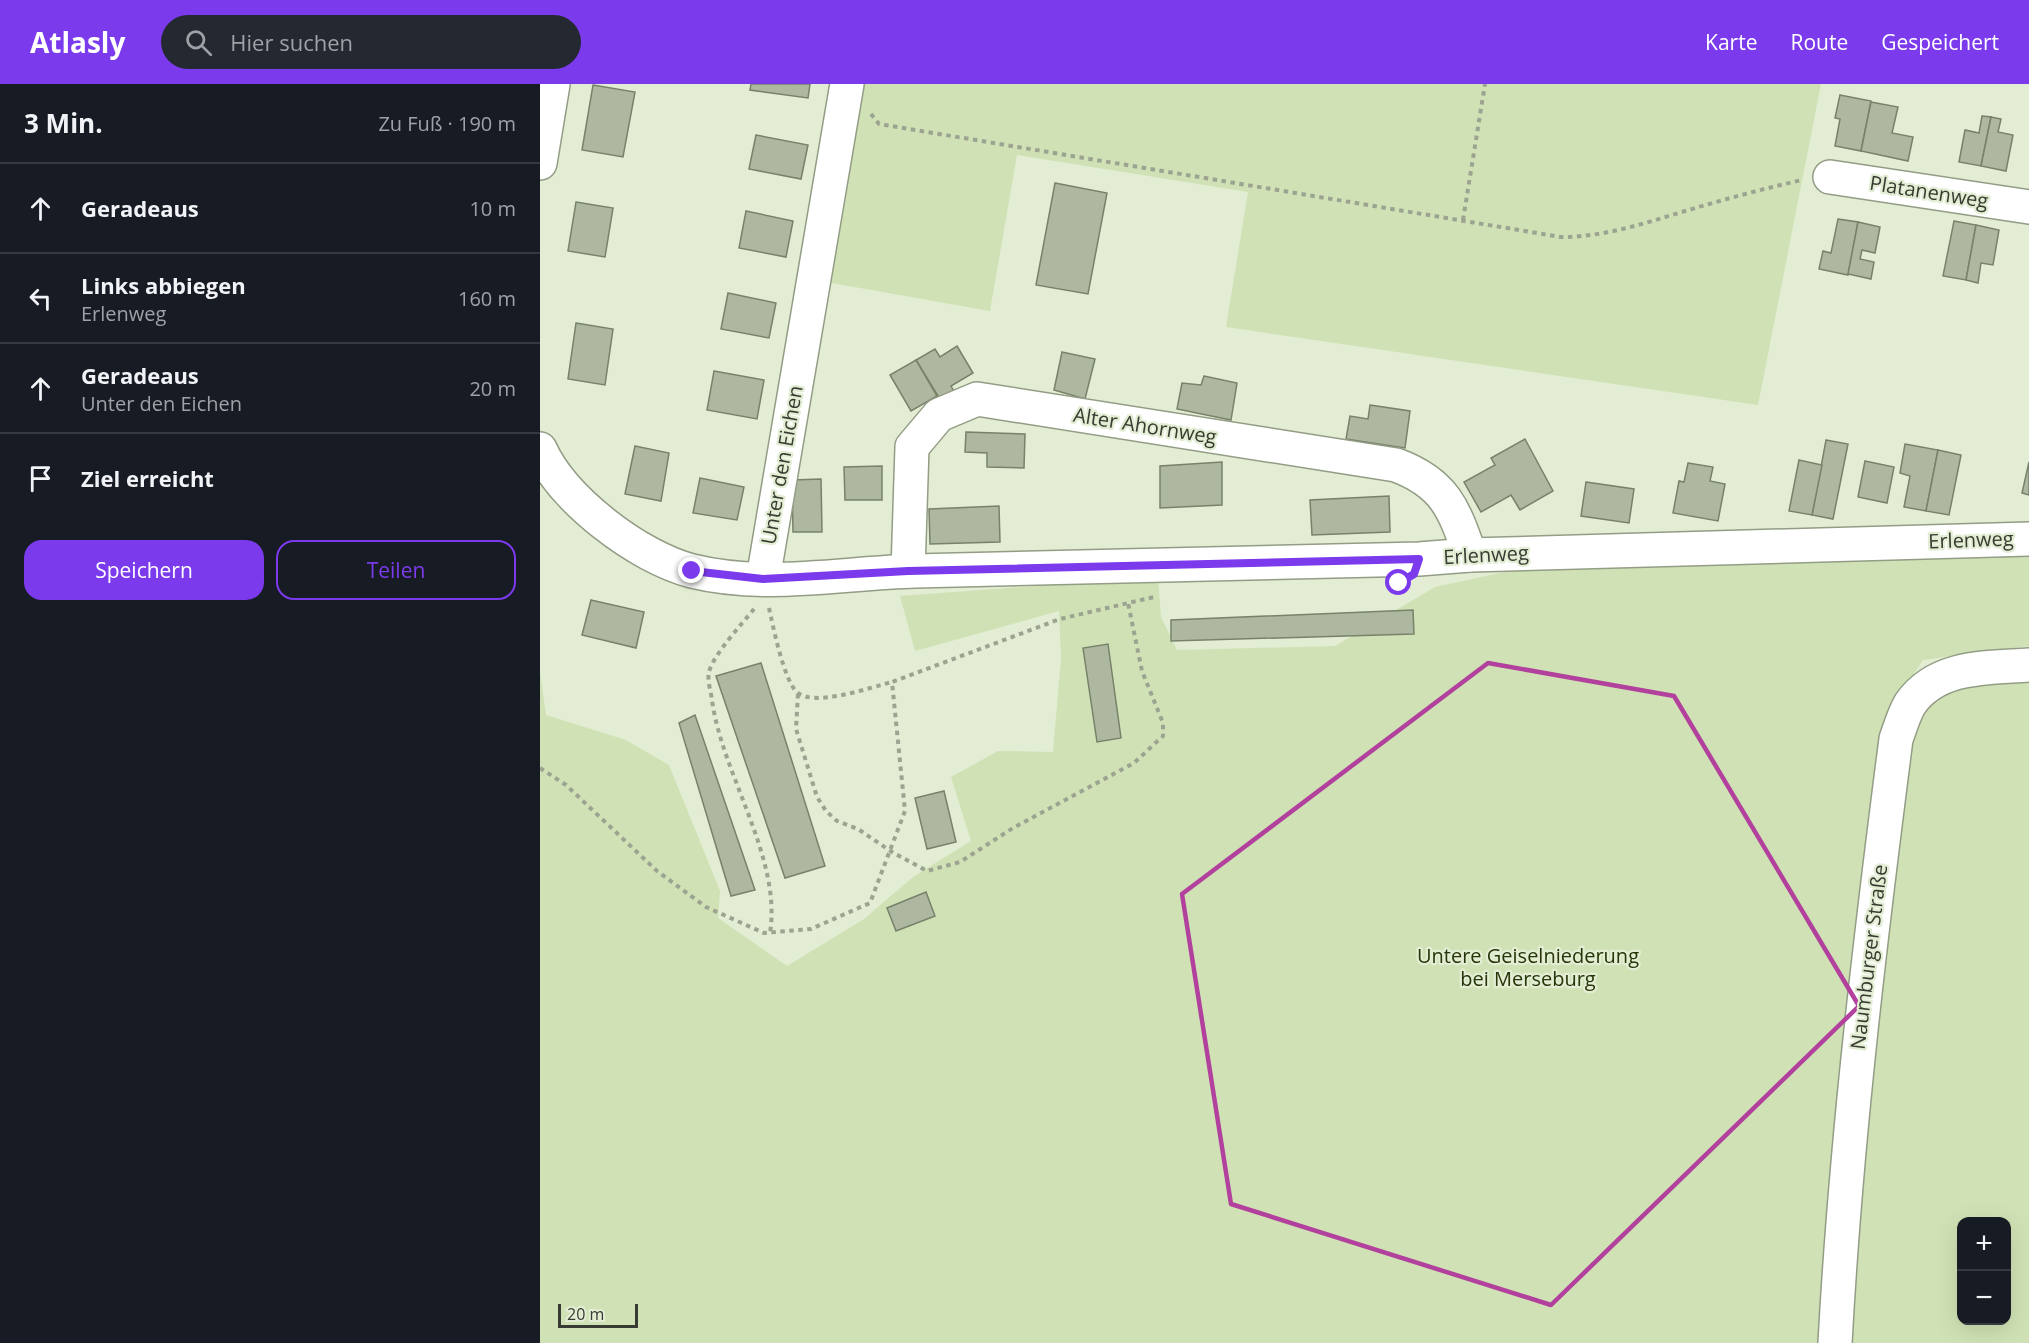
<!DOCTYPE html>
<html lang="de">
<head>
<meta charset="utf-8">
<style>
  :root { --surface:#171b24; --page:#242831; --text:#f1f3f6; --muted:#9ea1a6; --line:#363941; --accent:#7c3aed }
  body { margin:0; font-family:"Open Sans",sans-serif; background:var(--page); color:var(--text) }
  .controls { position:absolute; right:18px; bottom:18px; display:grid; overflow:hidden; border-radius:12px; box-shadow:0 6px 24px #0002 }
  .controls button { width:54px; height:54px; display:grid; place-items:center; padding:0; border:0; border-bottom:2px solid var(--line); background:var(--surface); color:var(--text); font:30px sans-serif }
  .scale { position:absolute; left:18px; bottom:15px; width:80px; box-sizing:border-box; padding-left:6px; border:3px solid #373b31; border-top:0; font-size:16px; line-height:21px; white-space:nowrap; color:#373b31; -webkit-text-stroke:4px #e2edd3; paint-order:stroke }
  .stop { position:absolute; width:18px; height:18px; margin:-14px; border:4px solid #7c3aed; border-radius:50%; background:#fff }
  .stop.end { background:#7c3aed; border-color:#fff; box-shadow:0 2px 6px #0008 }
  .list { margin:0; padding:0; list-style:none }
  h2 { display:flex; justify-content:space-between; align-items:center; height:78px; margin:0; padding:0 24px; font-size:26px }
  h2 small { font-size:20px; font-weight:400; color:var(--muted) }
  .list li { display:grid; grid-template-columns:39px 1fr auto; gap:18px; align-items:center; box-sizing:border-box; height:90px; padding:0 24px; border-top:2px solid var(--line) }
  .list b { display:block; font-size:22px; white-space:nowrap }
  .list p { margin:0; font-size:20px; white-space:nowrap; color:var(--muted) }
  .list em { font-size:20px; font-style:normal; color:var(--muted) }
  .actions { display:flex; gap:12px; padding:18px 24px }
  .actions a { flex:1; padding:14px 0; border:2px solid var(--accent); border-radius:18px; text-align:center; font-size:21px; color:var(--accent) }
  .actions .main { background:var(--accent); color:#fff }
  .icon { flex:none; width:33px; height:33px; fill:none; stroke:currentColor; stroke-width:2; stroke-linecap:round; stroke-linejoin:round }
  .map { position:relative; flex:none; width:1489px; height:1259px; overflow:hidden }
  header { display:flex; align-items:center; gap:36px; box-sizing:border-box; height:84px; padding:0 30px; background:var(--accent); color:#fff }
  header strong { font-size:28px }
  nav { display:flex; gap:33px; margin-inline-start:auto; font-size:21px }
  .search { width:420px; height:54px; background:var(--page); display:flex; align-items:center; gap:15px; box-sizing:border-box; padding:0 21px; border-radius:33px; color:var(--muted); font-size:22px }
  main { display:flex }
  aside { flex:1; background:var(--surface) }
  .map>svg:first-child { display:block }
  .green { fill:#d0e2b5; fill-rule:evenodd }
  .building { fill:#aeb8a0; stroke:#78826b; stroke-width:1.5 }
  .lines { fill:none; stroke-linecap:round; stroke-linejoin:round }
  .minor-casing { stroke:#939d85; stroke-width:36 }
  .path { stroke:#9ca491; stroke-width:4; stroke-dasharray:4.5 4.5; stroke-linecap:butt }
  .minor { stroke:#fff; stroke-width:33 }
  .route { stroke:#7c3aed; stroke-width:8 }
  .marked { fill:none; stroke:#b2419d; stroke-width:4.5; stroke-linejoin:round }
  .labels { text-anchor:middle; stroke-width:4.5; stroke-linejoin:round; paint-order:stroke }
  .street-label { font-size:20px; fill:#373b31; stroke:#e2edd3 }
  .park-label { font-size:20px; fill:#273508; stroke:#e2edd3 }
</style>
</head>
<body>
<header>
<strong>Atlasly</strong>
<div class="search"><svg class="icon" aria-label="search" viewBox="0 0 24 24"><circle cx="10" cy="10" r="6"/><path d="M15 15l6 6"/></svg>Hier suchen</div>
<nav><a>Karte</a><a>Route</a><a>Gespeichert</a></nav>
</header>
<main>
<aside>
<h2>3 Min.<small>Zu Fuß · 190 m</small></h2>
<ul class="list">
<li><svg class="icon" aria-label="ahead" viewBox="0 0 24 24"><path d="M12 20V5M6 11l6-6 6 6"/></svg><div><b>Geradeaus</b></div><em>10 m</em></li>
<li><svg class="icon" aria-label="left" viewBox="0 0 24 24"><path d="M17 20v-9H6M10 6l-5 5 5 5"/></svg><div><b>Links abbiegen</b><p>Erlenweg</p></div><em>160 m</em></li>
<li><svg class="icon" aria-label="ahead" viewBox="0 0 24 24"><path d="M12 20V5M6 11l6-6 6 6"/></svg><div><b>Geradeaus</b><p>Unter den Eichen</p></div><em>20 m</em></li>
<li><svg class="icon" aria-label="arrive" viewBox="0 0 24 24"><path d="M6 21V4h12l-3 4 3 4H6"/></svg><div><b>Ziel erreicht</b></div></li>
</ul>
<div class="actions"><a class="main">Speichern</a><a>Teilen</a></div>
</aside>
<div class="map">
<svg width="1489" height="1259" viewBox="0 0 1489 1259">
  <rect width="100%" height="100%" fill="#e2edd3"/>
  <!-- green -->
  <g class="green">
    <polygon points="318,0 1281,0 1218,321 686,243 708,108 477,71 450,227 286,198"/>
    <path d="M1489,467V562L1383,576L1364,605L1418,597L1489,594V1259H0V588L6,631L86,656L129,681L180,807L178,834L247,882L324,835L373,793L431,757L411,693L458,667L513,668L521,574L519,527L375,567L360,512L618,493L621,533L637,566L795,562L895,503L974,486ZM1422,1138H1466V1236H1422Z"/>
  </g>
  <!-- building -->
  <g class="building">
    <polygon points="211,0 270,0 268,14 210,6"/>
    <polygon points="53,1 95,8 83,73 42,66"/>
    <polygon points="1300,11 1331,17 1321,67 1295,62 1300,35 1295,34"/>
    <polygon points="1331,18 1358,23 1352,49 1373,53 1368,77 1321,67"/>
    <polygon points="1442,32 1451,33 1441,82 1419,78 1425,46 1439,49"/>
    <polygon points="1451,33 1461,35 1458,48 1473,51 1466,87 1441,82"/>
    <polygon points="216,51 268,61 261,95 209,85"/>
    <polygon points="515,99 567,109 548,210 496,201"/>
    <polygon points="36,118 73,124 65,173 28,167"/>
    <polygon points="206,127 253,137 246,173 199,164"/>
    <polygon points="1298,135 1318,138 1308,191 1279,185 1283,167 1291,169"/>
    <polygon points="1414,137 1436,141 1426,196 1403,192"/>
    <polygon points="1318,138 1340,143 1335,169 1322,166 1320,175 1334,178 1331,195 1308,190"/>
    <polygon points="1436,141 1459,146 1453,181 1441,179 1438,199 1426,196"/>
    <polygon points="188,209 236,219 229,254 181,245"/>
    <polygon points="36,239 73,245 65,301 28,295"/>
    <polygon points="417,262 433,289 411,302 415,309 401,317 376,276 395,265 400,273"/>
    <polygon points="522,268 555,275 545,315 514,306"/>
    <polygon points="376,276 397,312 371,327 350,291"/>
    <polygon points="174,287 224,296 217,335 167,326"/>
    <polygon points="664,292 697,299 691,336 637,325 642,299 661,301"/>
    <polygon points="830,321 870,327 865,364 806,355 810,332 828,335"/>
    <polygon points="426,348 485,350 484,384 447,383 447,369 425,368"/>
    <polygon points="985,355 1013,407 980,426 971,411 941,428 924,398 955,381 951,374"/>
    <polygon points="1286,356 1308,360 1293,435 1272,431"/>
    <polygon points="1365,360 1398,366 1386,427 1364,423 1370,392 1360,389"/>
    <polygon points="95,362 129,369 121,417 85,410"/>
    <polygon points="1398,366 1421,371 1409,431 1386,427"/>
    <polygon points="1259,376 1282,381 1272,431 1249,427"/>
    <polygon points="1325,377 1354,383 1347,419 1318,413"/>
    <polygon points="682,378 682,421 620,424 620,382"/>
    <polygon points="1489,378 1489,411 1482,409"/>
    <polygon points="1148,379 1173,383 1170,397 1185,400 1178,437 1133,429 1139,397 1144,398"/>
    <polygon points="342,382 342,416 305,416 304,383"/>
    <polygon points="160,394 204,403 197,436 153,429"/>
    <polygon points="281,395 282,448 253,448 252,396"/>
    <polygon points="1046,398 1094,405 1089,439 1041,432"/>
    <polygon points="849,412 850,448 772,451 770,416"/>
    <polygon points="459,422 460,458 390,460 389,425"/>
    <polygon points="51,516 104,528 96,564 42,551"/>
    <polygon points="873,526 874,550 631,557 631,536"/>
    <polygon points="568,560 581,654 557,658 543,564"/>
    <polygon points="221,579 285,782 245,794 176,592"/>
    <polygon points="155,631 215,806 191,812 139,639"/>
    <polygon points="404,707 416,758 387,765 375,714"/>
    <polygon points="386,808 395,832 356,847 347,824"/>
  </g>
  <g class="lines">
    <defs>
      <g id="minor">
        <polyline points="0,79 13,0"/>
        <polyline points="1290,93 1489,123"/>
        <path d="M0,365C23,416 98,473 152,487C225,505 302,489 375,487C543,483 711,479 879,475L930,471L1489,455"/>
        <path d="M368,487L372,363L399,331L437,315L856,381C905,399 914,425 930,471"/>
        <polyline points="223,495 307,0"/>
        <path d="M1295,1259C1306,1057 1330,856 1356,655C1360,644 1364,630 1370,620C1397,581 1447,584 1489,581"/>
      </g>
    </defs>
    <!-- minor casing -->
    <use href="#minor" class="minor-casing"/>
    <!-- path -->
    <g class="path">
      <path d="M331,30L339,40L1021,153C1063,153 1102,140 1142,128C1182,116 1222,105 1262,96"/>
      <polyline points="923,136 945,0"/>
      <path d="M229,524C233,542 244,597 257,608C274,624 331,603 352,598"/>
      <path d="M214,525C202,540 173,571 169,588C167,596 171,608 172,616C182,691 242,774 230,849"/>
      <polyline points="258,610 256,645 277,713 286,727 297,737 318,745 352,768 387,787 420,778 473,744 594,679 623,652 623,639 602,587 588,519"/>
      <polyline points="0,684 26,701 117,787 166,823 224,849 271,845 330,819 365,727 352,598 520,535 614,513"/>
    </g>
    <!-- minor -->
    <use href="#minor" class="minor"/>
  </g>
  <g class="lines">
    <!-- route -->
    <polyline class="route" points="152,487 223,495 368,487 879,475 874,490 859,499"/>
  </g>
  <!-- marked area -->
  <path class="marked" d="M948,579L1134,612L1319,922L1011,1221L691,1120L642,810Z"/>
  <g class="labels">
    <!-- street labels -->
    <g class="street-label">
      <text transform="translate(1389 108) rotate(9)" y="7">Platanenweg</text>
      <text transform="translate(605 342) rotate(9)" y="7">Alter Ahornweg</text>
      <text transform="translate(242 381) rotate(-80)" y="7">Unter den Eichen</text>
      <text transform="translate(1431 456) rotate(-2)" y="7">Erlenweg</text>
      <text transform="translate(946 471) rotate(-3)" y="7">Erlenweg</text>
      <text transform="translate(1329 873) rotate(-83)" y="7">Naumburger Straße</text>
    </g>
    <!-- park labels -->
    <g class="park-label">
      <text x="988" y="879">Untere Geiselniederung<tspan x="988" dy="23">bei Merseburg</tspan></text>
    </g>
  </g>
</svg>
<div class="controls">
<button>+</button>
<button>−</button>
</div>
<div class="scale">20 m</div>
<div class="stop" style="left:859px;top:499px"></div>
<div class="stop end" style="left:152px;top:487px"></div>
</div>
</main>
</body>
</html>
